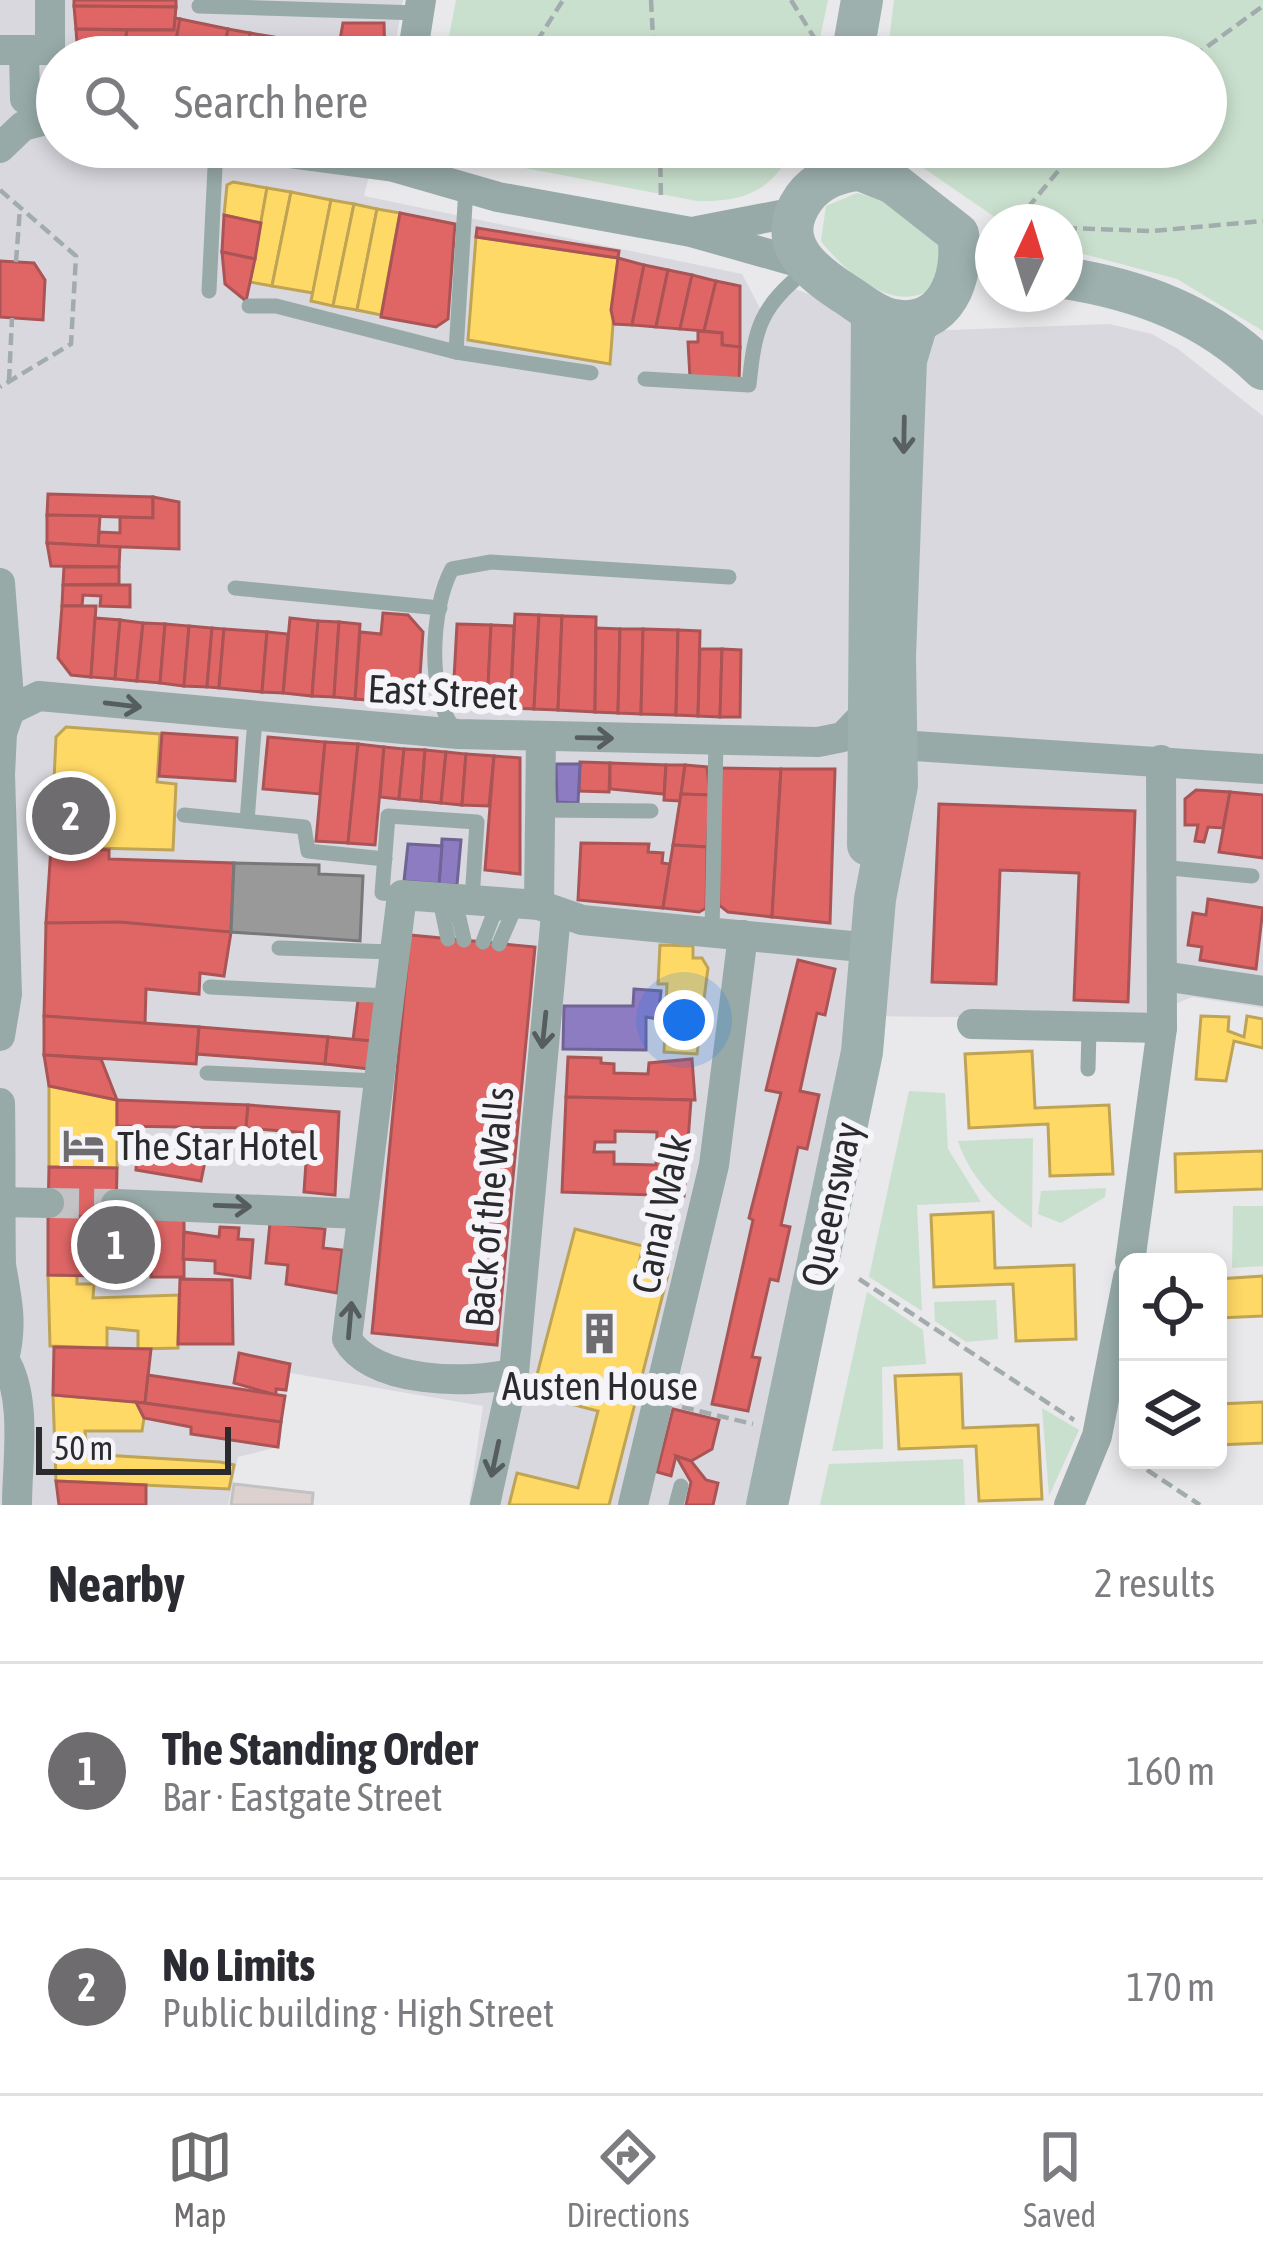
<!DOCTYPE html>
<html lang="en">
<head>
<meta charset="utf-8">
<style>
  :root { --surface:#fff; --page:#f7f7f7; --text:#2b2b33; --muted:#7c7c81; --line:#e1e1e2; --accent:#6e6c6e }
  body { margin:0; font-family:"Asap Condensed",sans-serif; background:var(--page); color:var(--text) }
  .controls { position:absolute; right:36px; bottom:36px; display:grid; overflow:hidden; border-radius:18px; box-shadow:0 6px 18px #0003 }
  .controls button { width:108px; height:108px; display:grid; place-items:center; padding:0; border:0; border-bottom:3px solid var(--line); background:var(--surface); color:var(--text); font:60px sans-serif }
  .compass { position:absolute; left:975px; top:204px; width:108px; height:108px; border-radius:50%; background:var(--surface); box-shadow:0 6px 18px #0003; rotate:4deg }
  .scale { position:absolute; left:36px; bottom:30px; width:195px; box-sizing:border-box; padding-left:12px; border:6px solid #2b2a2c; border-top:0; font-size:33px; line-height:42px; white-space:nowrap; color:#2b2a2c; -webkit-text-stroke:9px #f5f4f8; paint-order:stroke }
  .you { position:absolute; left:684px; top:1020px; width:42px; height:42px; margin:-30px; border:9px solid #fff; border-radius:50%; background:#1a73e8; box-shadow:0 0 0 18px #1a73e833 }
  .badge { display:grid; place-items:center; width:78px; height:78px; border-radius:50%; background:var(--accent); color:#fff; font-size:39px; font-weight:700 }
  .pin { position:absolute; translate:-50% -50%; border:6px solid #fff; box-shadow:0 3px 12px #0006 }
  .list { margin:0; padding:0; list-style:none }
  h2 { display:flex; justify-content:space-between; align-items:center; height:156px; margin:0; padding:0 48px; font-size:51px }
  h2 small { font-size:39px; font-weight:400; color:var(--muted) }
  .list li { display:grid; grid-template-columns:78px 1fr auto; gap:36px; align-items:center; box-sizing:border-box; height:216px; padding:0 48px; border-top:3px solid var(--line) }
  .list b { display:block; font-size:45px; white-space:nowrap }
  .list p { margin:0; font-size:39px; white-space:nowrap; color:var(--muted) }
  .list em { font-size:39px; font-style:normal; color:var(--muted) }
  .icon { flex:none; width:66px; height:66px; fill:none; stroke:currentColor; stroke-width:2; stroke-linecap:round; stroke-linejoin:round }
  .map { position:relative; flex:none; width:1263px; height:1505px; overflow:hidden }
  .search { position:absolute; background:var(--surface); box-shadow:0 6px 18px #0003; left:36px; right:36px; top:36px; height:132px; display:flex; align-items:center; gap:30px; box-sizing:border-box; padding:0 42px; border-radius:66px; color:var(--muted); font-size:45px }
  .sheet { height:588px; background:var(--surface) }
  nav { display:flex; justify-content:space-around; align-items:center; box-sizing:border-box; height:168px; border-top:3px solid var(--line); background:var(--surface); font-size:33px; color:var(--muted) }
  nav a { display:grid; justify-items:center; gap:6px }
  nav .on { color:var(--accent) }
  .map>svg:first-child { display:block }
  .built { fill:#d9d8df }
  .green { fill:#cae0ce }
  .homes { fill:#ffd966; stroke:#bfa455; stroke-width:3 }
  .shops { fill:#e06666; stroke:#aa5455; stroke-width:3; fill-rule:evenodd }
  .offices { fill:#8e7cc3; stroke:#706396; stroke-width:3 }
  .industry { fill:#999; stroke:#787878; stroke-width:3 }
  .building { fill:#ddd1d0; stroke:#c2c2c2; stroke-width:3 }
  .lines { fill:none; stroke-linecap:round; stroke-linejoin:round }
  .street-tunnel { stroke:#c3c2c4; stroke-width:30; stroke-dasharray:30 15; stroke-linecap:butt }
  .path { stroke:#a3acac; stroke-width:4.5; stroke-dasharray:12 6; stroke-linecap:butt }
  .lane { stroke:#97aaa8; stroke-width:15 }
  .street { stroke:#97aaa8; stroke-width:30 }
  .secondary { stroke:#9db0ae; stroke-width:42 }
  .oneway { stroke:#596060 }
  .oneway2 { stroke:#565d5e }
  .labels { text-anchor:middle; stroke-width:12; stroke-linejoin:round; paint-order:stroke }
  .street-label { font-size:39px; fill:#2b2a2c; stroke:#f5f4f8 }
  .poi-label { font-size:39px; fill:#2b2a2c; stroke:#f5f4f8; text-anchor:start }
</style>
</head>
<body>
<div class="map">
<svg width="1263" height="1505" viewBox="0 0 1263 1505">
  <rect width="100%" height="100%" fill="#e9e8ea"/>
  <!-- built -->
  <polygon class="built" points="0,0 403,0 393,57 57,57 57,147 376,147 364,196 742,274 765,318 791,287 899,332 1109,324 1152,334 1178,349 1263,416 1263,1008 1192,997 1139,1019 854,1016 749,1505 469,1505 483,1406 290,1373 278,1447 238,1457 228,1505 0,1505"/>
  <!-- green -->
  <g class="green">
    <polygon points="456,0 828,0 816,57 445,57"/>
    <polygon points="894,0 1263,0 1263,331 1177,279 1065,249 1065,222 1002,222 893,147 1206,147 1206,57 887,57"/>
    <path d="M458,147H794C772,191 745,202 697,201L478,159Z"/>
    <path d="M857,193L880,199L941,246L936,285C897,318 847,274 821,241L826,206Z"/>
    <polygon points="909,1091 945,1093 948,1149 981,1202 917,1205 922,1311 869,1277"/>
    <path d="M1033,1138L1032,1228C999,1206 971,1180 958,1141Z"/>
    <polygon points="1106,1188 1105,1197 1061,1223 1038,1214 1041,1191"/>
    <polygon points="1233,1206 1263,1206 1263,1266 1232,1268"/>
    <polygon points="867,1292 923,1330 926,1364 882,1367 883,1449 832,1451"/>
    <polygon points="996,1300 998,1339 966,1342 935,1321 934,1302"/>
    <polygon points="1042,1408 1079,1430 1049,1496"/>
    <polygon points="963,1459 965,1505 820,1505 829,1464"/>
  </g>
  <!-- homes -->
  <g class="homes">
    <polygon points="233,182 267,188 261,223 224,215 227,185"/>
    <polygon points="267,188 291,192 272,286 250,282"/>
    <polygon points="291,192 331,200 313,293 272,286"/>
    <polygon points="331,200 354,204 333,306 311,301"/>
    <polygon points="354,204 377,209 357,310 333,306"/>
    <polygon points="377,209 400,213 381,315 357,310"/>
    <polygon points="476,237 618,258 610,364 468,340"/>
    <polygon points="66,727 160,734 157,782 176,784 173,850 51,847 56,737"/>
    <polygon points="660,945 693,946 693,958 702,958 708,968 697,1054 664,1052 667,984 658,984"/>
    <polygon points="1201,1016 1229,1017 1228,1031 1244,1037 1247,1016 1263,1019 1263,1048 1234,1041 1226,1081 1196,1079"/>
    <polygon points="1032,1051 1035,1108 1109,1105 1113,1174 1050,1176 1048,1124 969,1128 965,1054"/>
    <polygon points="49,1086 117,1100 117,1168 49,1167"/>
    <polygon points="1263,1151 1263,1189 1176,1192 1175,1154"/>
    <polygon points="993,1212 995,1268 1074,1265 1076,1339 1016,1341 1013,1284 934,1287 931,1215"/>
    <polygon points="575,1229 643,1246 638,1267 668,1274 609,1505 509,1505 517,1473 578,1488 598,1411 532,1394"/>
    <polygon points="48,1275 77,1275 77,1284 94,1284 93,1298 179,1295 178,1348 138,1349 138,1331 107,1328 107,1348 50,1346"/>
    <polygon points="1263,1276 1263,1316 1218,1318 1218,1279"/>
    <polygon points="961,1374 963,1428 1038,1425 1042,1499 979,1501 976,1446 899,1449 895,1376"/>
    <polygon points="53,1395 136,1402 144,1418 142,1431 85,1431 87,1454 220,1462 234,1465 229,1489 56,1481"/>
    <polygon points="1263,1402 1263,1443 1218,1445 1218,1404"/>
  </g>
  <!-- shops -->
  <g class="shops">
    <polygon points="74,0 176,0 176,7 74,6"/>
    <polygon points="74,6 176,7 174,30 76,29"/>
    <polygon points="175,18 180,19 173,57 122,57 127,30 174,30"/>
    <polygon points="180,19 228,29 223,57 173,57"/>
    <polygon points="343,23 384,23 385,57 337,57"/>
    <polygon points="76,29 127,30 122,57 78,57"/>
    <polygon points="228,29 250,33 246,57 223,57"/>
    <polygon points="250,33 274,37 270,57 246,57"/>
    <polygon points="400,213 455,224 448,319 436,327 381,317"/>
    <polygon points="224,215 261,223 255,259 222,252"/>
    <polygon points="477,228 619,251 618,258 476,237"/>
    <polygon points="222,252 255,259 246,301 225,284"/>
    <polygon points="618,258 644,265 632,325 614,324 611,310"/>
    <polygon points="0,261 34,263 45,280 43,320 0,317"/>
    <polygon points="644,265 668,270 656,327 632,325"/>
    <polygon points="668,270 692,275 680,329 656,327"/>
    <polygon points="692,275 716,281 704,331 680,329"/>
    <polygon points="716,281 740,286 740,347 722,345 722,333 704,331"/>
    <polygon points="698,331 722,333 722,345 740,347 739,383 690,378 688,342 698,342"/>
    <polygon points="48,494 153,497 153,518 47,515"/>
    <polygon points="153,497 179,502 179,549 98,546 99,532 120,533 120,517 153,518"/>
    <polygon points="47,515 100,516 98,546 47,543"/>
    <polygon points="47,543 120,547 119,567 51,566"/>
    <polygon points="64,567 119,567 119,584 63,585"/>
    <polygon points="63,585 130,585 130,607 100,606 101,596 83,595 82,606 62,606"/>
    <polygon points="62,606 96,606 91,677 71,675 58,658"/>
    <polygon points="383,613 408,615 423,632 419,691 407,690 406,703 355,699 360,632 381,634"/>
    <polygon points="515,614 539,615 534,709 510,708"/>
    <polygon points="539,615 562,616 558,710 534,709"/>
    <polygon points="562,616 596,617 595,712 558,710"/>
    <polygon points="95,618 120,620 115,679 91,677"/>
    <polygon points="290,618 318,621 312,696 283,693"/>
    <polygon points="120,620 143,623 137,681 115,679"/>
    <polygon points="318,621 339,622 334,697 312,696"/>
    <polygon points="339,622 360,624 355,699 334,697"/>
    <polygon points="143,623 165,624 160,683 137,681"/>
    <polygon points="165,624 189,626 184,686 160,683"/>
    <polygon points="457,624 491,625 487,707 462,705 453,697"/>
    <polygon points="491,625 514,626 510,708 487,707"/>
    <polygon points="189,626 212,628 207,687 184,686"/>
    <polygon points="212,628 224,629 219,688 207,687"/>
    <polygon points="596,628 620,629 618,713 595,712"/>
    <polygon points="224,629 267,632 262,692 219,688"/>
    <polygon points="620,629 643,629 641,714 618,713"/>
    <polygon points="643,629 678,630 676,715 641,714"/>
    <polygon points="678,630 700,631 698,716 676,715"/>
    <polygon points="267,632 288,634 283,693 262,692"/>
    <polygon points="700,649 722,649 720,717 698,716"/>
    <polygon points="722,649 741,650 740,717 720,717"/>
    <polygon points="162,733 237,738 235,781 159,776"/>
    <polygon points="268,737 325,742 320,794 263,789"/>
    <polygon points="325,742 358,744 348,843 316,841"/>
    <polygon points="358,744 384,747 375,845 348,843"/>
    <polygon points="384,747 404,749 399,799 380,797"/>
    <polygon points="404,749 425,750 421,801 399,799"/>
    <polygon points="425,750 446,752 441,803 421,801"/>
    <polygon points="446,752 466,754 462,805 441,803"/>
    <polygon points="466,754 494,756 489,806 462,805"/>
    <polygon points="494,756 520,758 520,874 485,870"/>
    <polygon points="580,762 610,763 609,792 579,791"/>
    <polygon points="610,763 666,765 664,794 610,789"/>
    <polygon points="666,765 685,765 680,801 664,800"/>
    <polygon points="685,765 707,767 710,795 681,794"/>
    <polygon points="718,768 781,769 772,917 728,912 719,905"/>
    <polygon points="781,769 835,769 830,923 772,917"/>
    <polygon points="1196,790 1230,792 1223,828 1208,827 1204,842 1195,841 1198,825 1185,825 1185,799"/>
    <polygon points="1230,792 1263,795 1263,858 1219,852"/>
    <polygon points="681,794 710,795 707,847 673,845"/>
    <polygon points="939,804 1135,811 1128,1002 1074,1000 1079,873 1000,870 996,984 932,982"/>
    <polygon points="581,843 649,844 648,852 663,853 662,863 670,864 663,908 578,900"/>
    <polygon points="673,845 707,847 706,908 699,912 663,908"/>
    <polygon points="51,847 109,850 109,859 234,863 231,932 46,923"/>
    <polygon points="1208,899 1263,908 1256,969 1200,960 1202,947 1188,945 1193,913 1206,915"/>
    <polygon points="120,922 231,932 224,976 200,973 199,994 146,989 145,1024 44,1016 46,923"/>
    <polygon points="410,935 535,947 497,1345 372,1333"/>
    <polygon points="798,960 835,969 825,1015 817,1013 800,1091 819,1095 807,1149 798,1147 781,1225 790,1227 778,1281 770,1279 752,1357 760,1358 748,1411 712,1404 753,1220 749,1218 781,1093 766,1090"/>
    <polygon points="358,1000 377,1002 373,1041 353,1040"/>
    <polygon points="44,1016 199,1027 196,1064 44,1055"/>
    <polygon points="199,1027 328,1037 325,1064 197,1054"/>
    <polygon points="328,1037 373,1041 370,1069 325,1064"/>
    <polygon points="44,1055 101,1059 117,1100 49,1086"/>
    <polygon points="568,1057 601,1058 601,1063 614,1064 614,1073 648,1074 649,1063 692,1059 695,1100 566,1097"/>
    <path d="M566,1097L691,1100L684,1196L562,1192ZM615,1131L657,1132L656,1165L614,1164V1152H594L595,1142H615Z"/>
    <polygon points="117,1100 248,1105 246,1128 117,1126"/>
    <polygon points="248,1105 339,1112 335,1195 304,1192 308,1133 246,1128"/>
    <polygon points="137,1142 208,1147 201,1181 136,1170"/>
    <polygon points="49,1167 117,1168 116,1217 48,1216"/>
    <polygon points="48,1216 184,1218 184,1277 151,1277 152,1261 100,1260 99,1276 48,1275"/>
    <polygon points="270,1223 325,1229 323,1248 342,1250 337,1293 286,1284 288,1265 266,1263"/>
    <polygon points="220,1227 239,1228 238,1239 253,1240 250,1278 215,1273 215,1261 183,1259 184,1232 219,1237"/>
    <polygon points="180,1279 232,1280 233,1344 178,1344"/>
    <polygon points="54,1347 151,1349 145,1403 53,1395"/>
    <polygon points="239,1353 290,1364 286,1390 276,1389 276,1395 234,1383"/>
    <polygon points="148,1375 285,1396 281,1422 145,1403"/>
    <polygon points="136,1402 281,1422 278,1447 191,1434 191,1427 144,1418"/>
    <polygon points="673,1409 719,1420 712,1449 691,1461 676,1456 671,1476 657,1472"/>
    <polygon points="676,1456 691,1461 706,1480 718,1483 713,1505 686,1505 691,1482"/>
    <polygon points="56,1481 146,1485 146,1505 59,1505"/>
  </g>
  <!-- offices -->
  <g class="offices">
    <polygon points="556,764 580,764 578,803 557,802"/>
    <polygon points="442,839 461,840 457,885 439,884"/>
    <polygon points="408,844 442,846 439,884 404,881"/>
    <polygon points="634,989 661,991 658,1019 646,1017 646,1050 563,1049 564,1006 633,1006"/>
  </g>
  <!-- industry -->
  <polygon class="industry" points="234,863 319,865 319,874 363,876 360,941 231,932"/>
  <!-- building -->
  <polygon class="building" points="234,1484 313,1493 312,1505 231,1505"/>
  <g class="lines">
    <!-- street-tunnel -->
    <polyline class="street-tunnel" points="49,1203 116,1204"/>
    <!-- path -->
    <g class="path">
      <polyline points="651,0 654,57"/>
      <polyline points="791,0 818,44"/>
      <polyline points="527,57 563,0"/>
      <polyline points="1193,57 1263,6"/>
      <polyline points="660,147 661,201"/>
      <polyline points="463,160 471,147"/>
      <polyline points="0,190 76,256 71,344 0,387"/>
      <polyline points="1016,222 1078,147"/>
      <polyline points="1065,228 1152,231 1263,221"/>
      <polyline points="16,262 20,208"/>
      <polyline points="9,381 12,318"/>
      <polyline points="859,1279 1074,1420"/>
      <polyline points="682,1407 753,1424"/>
      <polyline points="1132,1460 1200,1505"/>
    </g>
    <!-- lane -->
    <g class="lane">
      <polyline points="199,6 419,13"/>
      <polyline points="209,291 216,147"/>
      <polyline points="249,306 276,306 456,352 591,373"/>
      <polyline points="456,352 466,188"/>
      <path d="M645,379L749,385C755,326 760,308 807,269"/>
      <polyline points="235,588 440,608"/>
      <path d="M455,730C426,696 431,607 452,569L491,562L729,577"/>
      <polyline points="542,810 651,811"/>
      <polyline points="184,815 304,827 308,851 385,859"/>
      <polyline points="247,821 255,719"/>
      <polyline points="1161,867 1252,876"/>
      <polyline points="402,895 382,893 388,816 477,822 472,900"/>
      <polyline points="440,900 448,939"/>
      <polyline points="441,900 459,918 464,940"/>
      <polyline points="712,932 716,740"/>
      <polyline points="483,942 493,916 509,907"/>
      <polyline points="499,944 517,903"/>
      <polyline points="279,948 391,952"/>
      <polyline points="210,987 388,996"/>
      <polyline points="1088,1069 1089,1029"/>
      <polyline points="207,1073 377,1081"/>
      <polyline points="676,1505 681,1486"/>
    </g>
    <!-- street -->
    <g class="street">
      <polyline points="0,50 50,50 50,0"/>
      <polyline points="24,50 25,99"/>
      <polyline points="412,57 421,0"/>
      <polyline points="244,147 394,167 498,197 691,232 801,263"/>
      <polyline points="0,148 23,126 57,117"/>
      <polyline points="697,231 796,212"/>
      <polyline points="0,583 10,710 2,733 0,775 7,994 0,1036"/>
      <polyline points="10,710 39,696 458,734 818,742 843,737 866,713"/>
      <polyline points="899,745 1263,769"/>
      <polyline points="539,905 541,737"/>
      <polyline points="1163,976 1263,991"/>
      <polyline points="972,1024 1162,1028"/>
      <path d="M0,1103C1,1155 0,1214 1,1265C7,1299 13,1325 4,1359C28,1398 17,1461 17,1505"/>
      <polyline points="1,1202 49,1203"/>
      <polyline points="116,1204 361,1214"/>
      <polyline points="1130,1262 1162,1028 1161,760"/>
      <path d="M514,1373C469,1385 372,1383 347,1339L402,895L539,905L582,920L872,948"/>
      <polyline points="485,1505 514,1373 556,914"/>
      <polyline points="633,1505 714,1165 743,935"/>
      <polyline points="1069,1505 1097,1436 1128,1277"/>
    </g>
    <!-- secondary -->
    <g class="secondary">
      <polyline points="852,57 862,0"/>
      <path d="M860,170L893,183L958,234C965,276 946,330 893,320C875,317 859,302 844,293C810,271 773,242 804,198C817,180 839,171 860,170Z"/>
      <path d="M1065,278C1140,290 1208,315 1263,369"/>
      <polyline points="868,845 872,312"/>
      <polyline points="767,1505 862,1052 875,899 897,785 895,657 906,360 918,320"/>
    </g>
  </g>
  <!-- one-way arrows -->
  <defs><path id="oneway-shaft" d="M-6 0H5M1.5-3L5.5 0L1.5 3" fill="none" stroke-width="1.6" stroke-linecap="round" stroke-linejoin="round" transform="scale(3)"/></defs>
  <use class="oneway" href="#oneway-shaft" transform="translate(904 435) rotate(91)"/>
  <g class="oneway2">
    <use href="#oneway-shaft" transform="translate(123 705) rotate(7)"/>
    <use href="#oneway-shaft" transform="translate(595 738) rotate(1)"/>
    <use href="#oneway-shaft" transform="translate(544 1030) rotate(96)"/>
    <use href="#oneway-shaft" transform="translate(233 1206) rotate(2)"/>
    <use href="#oneway-shaft" transform="translate(350 1320) rotate(-85)"/>
    <use href="#oneway-shaft" transform="translate(495 1459) rotate(102)"/>
  </g>
  <!-- icons -->
  <defs>
    <symbol id="hotel-bare" viewBox="-9 -9 18 18"><path d="M-6-4.5h1.5V1H6V5H4.5V3h-9V5H-6ZM-4 0a1.8 1.8 0 1 1 3.6 0ZM.5 0V-2.5h3Q6-2.5 6 0Z" fill="#6e6c6e" stroke="#f5f4f8" stroke-width="2.5" paint-order="stroke"/></symbol>
    <symbol id="building-bare" viewBox="-9 -9 18 18"><path d="M-4-6H4V6H1V3H-1V6H-4ZM-2.5-4.3h1.7v1.8h-1.7ZM.8-4.3h1.7v1.8H.8ZM-2.5-1h1.7V.8h-1.7ZM.8-1h1.7V.8H.8Z" fill="#6e6c6e" stroke="#f5f4f8" stroke-width="2.5" paint-order="stroke"/></symbol>
  </defs>
  <g fill-rule="evenodd">
    <use href="#hotel-bare" x="54" y="1116" width="59" height="59"/>
    <use href="#building-bare" x="570" y="1304" width="59" height="59"/>
  </g>
  <g class="labels">
    <!-- street labels -->
    <g class="street-label">
      <text transform="translate(443 692) rotate(3)" y="14">East Street</text>
      <text transform="translate(831 1204) rotate(-78)" y="14">Queensway</text>
      <text transform="translate(489 1207) rotate(-85)" y="14">Back of the Walls</text>
      <text transform="translate(661 1214) rotate(-78)" y="14">Canal Walk</text>
    </g>
    <!-- poi labels -->
    <g class="poi-label">
      <text x="117" y="1160">The Star Hotel</text>
      <text x="600" y="1400" text-anchor="middle">Austen House</text>
    </g>
  </g>
</svg>
<div class="controls">
<button><svg class="icon" aria-label="locate" viewBox="0 0 24 24"><circle cx="12" cy="12" r="6"/><path d="M12 2v4M12 18v4M2 12h4M18 12h4"/></svg></button>
<button><svg class="icon" aria-label="layers" viewBox="0 0 24 24"><path d="M12 4l9 5-9 5-9-5zM3 14l9 5 9-5"/></svg></button>
</div>
<svg class="compass" viewBox="-18 -18 36 36"><path d="M0-13l5 13h-10z" fill="#e53935"/><path d="M0 13l5-13h-10z" fill="#7c7c81"/></svg>
<div class="scale">50 m</div>
<div class="you"></div>
<div class="pin badge" style="left:116px;top:1245px">1</div>
<div class="pin badge" style="left:71px;top:816px">2</div>
<div class="search"><svg class="icon" aria-label="search" viewBox="0 0 24 24"><circle cx="10" cy="10" r="6"/><path d="M15 15l6 6"/></svg>Search here</div>
</div>
<section class="sheet">
<h2>Nearby<small>2 results</small></h2>
<ul class="list">
<li><span class="badge">1</span><div><b>The Standing Order</b><p>Bar · Eastgate Street</p></div><em>160 m</em></li>
<li><span class="badge">2</span><div><b>No Limits</b><p>Public building · High Street</p></div><em>170 m</em></li>
</ul>
</section>
<nav>
<a class="on"><svg class="icon" aria-label="map" viewBox="0 0 24 24"><path d="M3 6l6-2 6 2 6-2v14l-6 2-6-2-6 2zM9 4v14M15 6v14"/></svg>Map</a>
<a><svg class="icon" aria-label="directions" viewBox="0 0 24 24"><path d="M12 3l9 9-9 9-9-9zM9 14v-3h6M13 9l2 2-2 2"/></svg>Directions</a>
<a><svg class="icon" aria-label="saved" viewBox="0 0 24 24"><path d="M7 4h10v16l-5-4-5 4z"/></svg>Saved</a>
</nav>
</body>
</html>
